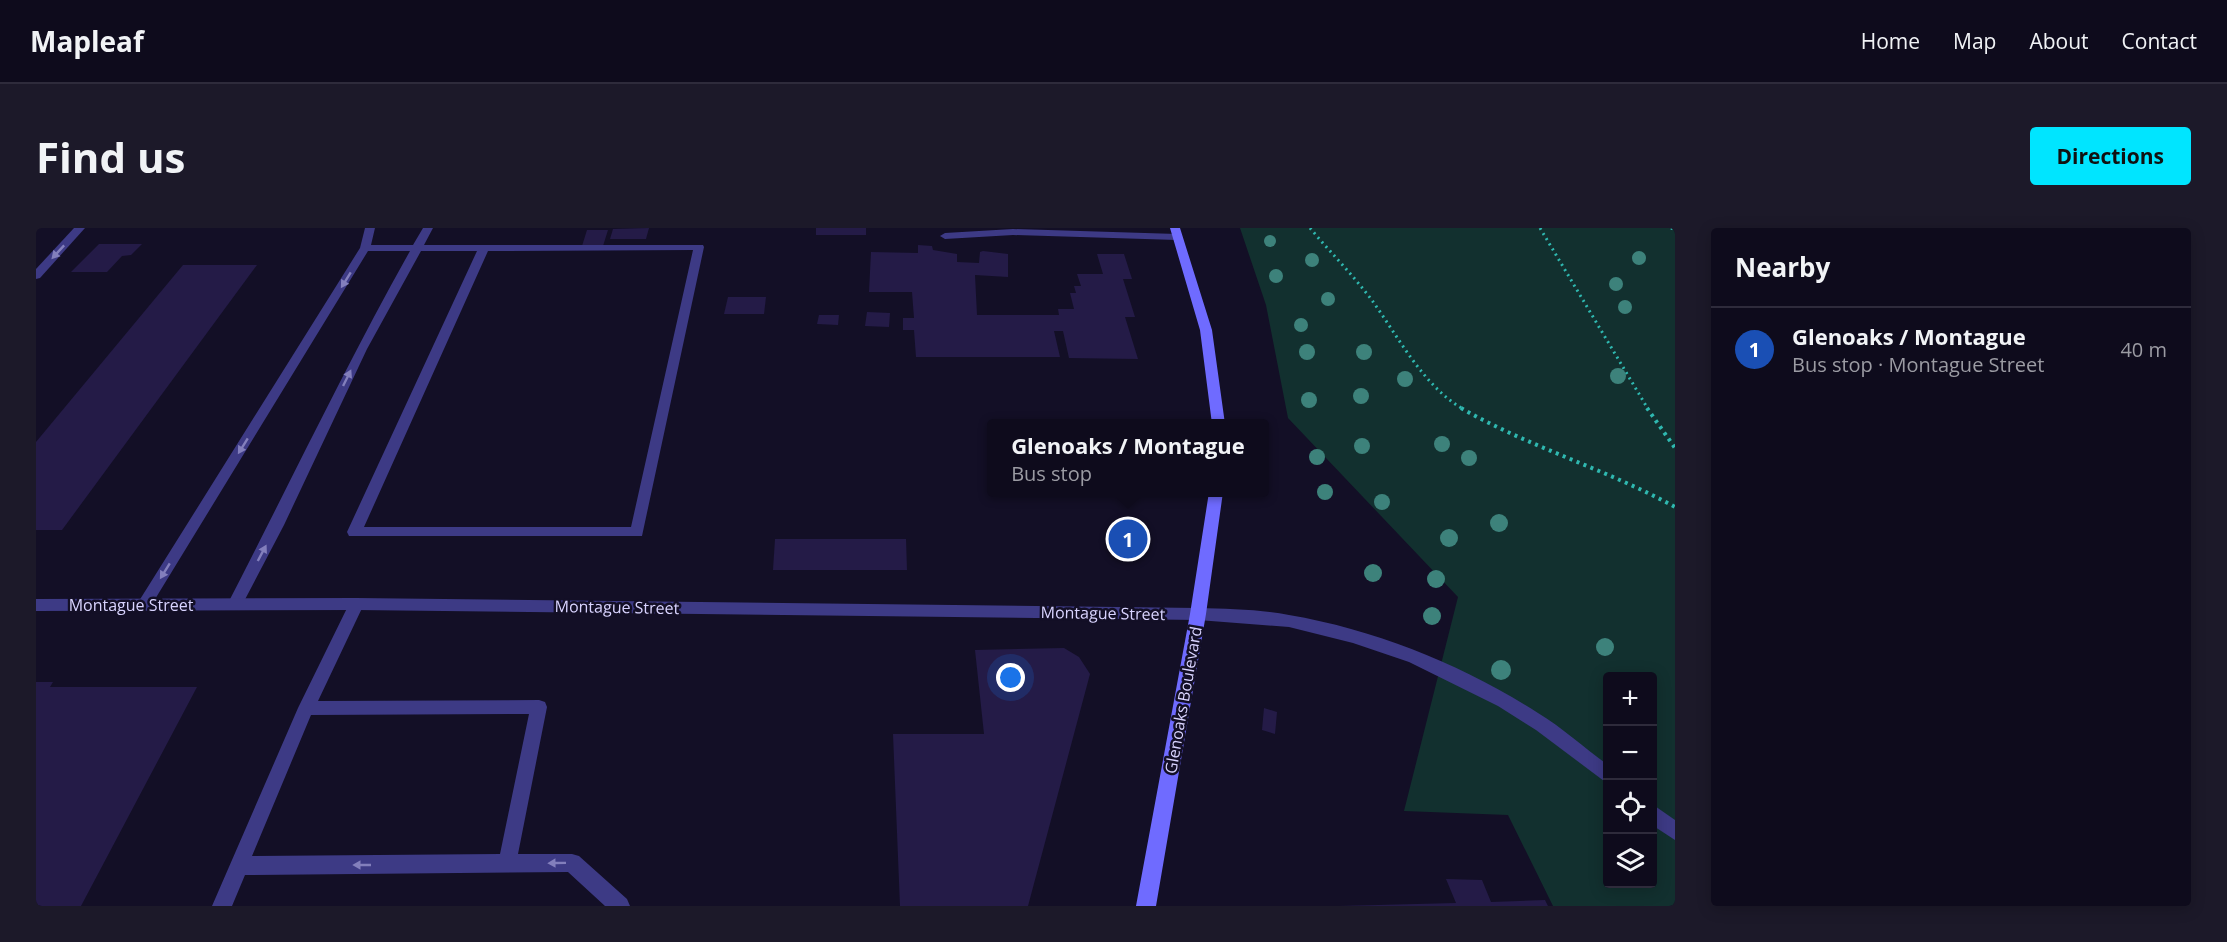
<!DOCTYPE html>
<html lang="en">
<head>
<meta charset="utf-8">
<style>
  :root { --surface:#0e0b1c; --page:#1c1929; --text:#f1f3f6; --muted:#9b9ba3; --line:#2e2b3b; --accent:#00e5ff }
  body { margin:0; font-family:"Open Sans",sans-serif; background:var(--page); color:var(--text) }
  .controls { position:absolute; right:18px; bottom:18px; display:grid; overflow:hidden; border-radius:6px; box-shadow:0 3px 15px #0003 }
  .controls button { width:54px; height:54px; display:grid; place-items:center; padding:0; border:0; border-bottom:2px solid var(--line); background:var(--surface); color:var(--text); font:30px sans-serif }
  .you { position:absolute; left:975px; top:450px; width:21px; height:21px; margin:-15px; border:4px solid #fff; border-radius:50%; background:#1a73e8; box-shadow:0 0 0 9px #1a73e833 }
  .badge { display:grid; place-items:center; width:39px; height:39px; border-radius:50%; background:var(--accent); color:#fff; font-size:20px; font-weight:700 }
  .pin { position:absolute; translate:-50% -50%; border:3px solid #fff; box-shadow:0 2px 6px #0006 }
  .popup { position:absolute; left:951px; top:191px; width:282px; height:78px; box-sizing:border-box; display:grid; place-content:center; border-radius:6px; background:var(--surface); filter:drop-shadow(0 2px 4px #0005); font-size:20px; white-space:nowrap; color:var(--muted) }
  .popup b { font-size:22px; color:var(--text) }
  .popup::after { content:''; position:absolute; left:50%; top:100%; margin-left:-12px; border:12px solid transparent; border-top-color:var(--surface) }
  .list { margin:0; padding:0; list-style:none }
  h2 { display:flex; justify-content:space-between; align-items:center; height:78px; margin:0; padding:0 24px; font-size:26px }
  h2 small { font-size:20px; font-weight:400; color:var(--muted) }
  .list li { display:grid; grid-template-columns:39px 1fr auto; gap:18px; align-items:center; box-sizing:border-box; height:84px; padding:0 24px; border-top:2px solid var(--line) }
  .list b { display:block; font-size:22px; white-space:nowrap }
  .list p { margin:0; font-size:20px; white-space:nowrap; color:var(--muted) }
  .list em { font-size:20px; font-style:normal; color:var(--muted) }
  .icon { flex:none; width:33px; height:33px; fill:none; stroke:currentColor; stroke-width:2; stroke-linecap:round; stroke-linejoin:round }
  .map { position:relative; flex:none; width:1639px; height:678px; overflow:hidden; border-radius:6px }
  header { display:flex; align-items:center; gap:36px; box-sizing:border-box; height:84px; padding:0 30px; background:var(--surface); border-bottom:2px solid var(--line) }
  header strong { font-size:28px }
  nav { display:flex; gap:33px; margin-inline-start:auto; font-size:21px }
  .intro { display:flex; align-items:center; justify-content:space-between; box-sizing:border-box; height:144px; padding:0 36px }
  h1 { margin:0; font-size:42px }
  .button { padding:15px 27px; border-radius:6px; background:var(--accent); color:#111; font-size:21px; font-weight:700 }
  main { display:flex; gap:36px; padding:0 36px }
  aside { flex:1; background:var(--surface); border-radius:6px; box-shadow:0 3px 15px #0003 }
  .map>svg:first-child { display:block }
  .green { fill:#12302f; fill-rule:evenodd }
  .building { fill:#241b47 }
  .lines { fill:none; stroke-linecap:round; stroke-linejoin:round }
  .path-far1 { stroke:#2fb8b0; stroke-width:3; stroke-dasharray:2 4; stroke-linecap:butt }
  .path { stroke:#2fb8b0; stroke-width:4; stroke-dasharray:3 4.5; stroke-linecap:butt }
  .lane { fill:#3d3a85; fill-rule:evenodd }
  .street { fill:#3d3a85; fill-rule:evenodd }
  .secondary { fill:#6f6bff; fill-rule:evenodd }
  .tree { fill:#3d827b }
  .oneway { fill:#837fbc }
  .labels { text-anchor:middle; stroke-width:5; stroke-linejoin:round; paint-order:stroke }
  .street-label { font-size:16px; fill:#d9d4ff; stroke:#130f26 }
</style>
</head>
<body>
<header>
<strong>Mapleaf</strong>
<nav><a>Home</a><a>Map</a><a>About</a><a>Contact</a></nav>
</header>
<div class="intro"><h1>Find us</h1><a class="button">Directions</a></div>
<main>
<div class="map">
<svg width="1639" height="678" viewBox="0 0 1639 678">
  <rect width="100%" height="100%" fill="#130f26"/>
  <!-- green -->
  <path class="green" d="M1204,0H1639V678H1517L1472,587L1368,583L1422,369L1252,190L1230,77ZM1572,448H1616V656H1572Z"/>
  <!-- building -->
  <g class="building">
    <polygon points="613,0 610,11 574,11 577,1"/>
    <rect x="780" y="0" width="50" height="7"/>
    <polygon points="551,2 572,2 567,18 546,18"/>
    <polygon points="63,16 106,16 95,27 86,28 71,44 35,44"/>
    <polygon points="882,17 896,18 897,22 921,26 921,34 943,35 944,24 947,23 972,26 972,49 939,47 941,87 1023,87 1022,81 1038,81 1034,65 1040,65 1038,58 1045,58 1041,46 1067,46 1061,26 1088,26 1096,51 1087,51 1099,89 1089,89 1102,131 1033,130 1027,103 1018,103 1024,129 880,129 878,102 867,102 867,90 878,90 876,64 833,64 835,24 882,25"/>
    <polygon points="147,37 221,37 26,302 0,302 0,214"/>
    <polygon points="692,69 730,69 728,86 688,86"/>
    <polygon points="831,84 854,85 853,99 829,98"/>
    <polygon points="783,87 803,87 802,97 781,96"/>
    <polygon points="739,311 870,311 871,342 737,342"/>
    <polygon points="1028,420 1043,429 1054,446 992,678 864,678 857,506 948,506 939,422"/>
    <polygon points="0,454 17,454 14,459 161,459 45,678 0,678"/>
    <polygon points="1228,480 1241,484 1239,506 1226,502"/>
    <polygon points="1410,651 1446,652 1455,674 1509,672 1512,678 1302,678 1420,675"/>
  </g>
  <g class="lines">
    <!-- path-far1 -->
    <g class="path-far1">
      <path d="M1274,0C1294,24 1316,46 1335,71C1362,108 1387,158 1427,181"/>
      <polyline points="1504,0 1612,181"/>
      <polyline points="1635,0 1639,2"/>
    </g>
    <!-- path -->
    <g class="path">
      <path d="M1425,180C1493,219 1570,241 1639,279"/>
      <polyline points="1611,180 1639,220"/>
    </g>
    <!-- lane -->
    <g class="lane">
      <polygon points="38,0 49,0 4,50 0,51 0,41"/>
      <path d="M329,0H339L335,17H377L387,0H397L388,17H667L668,19L606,308H313L311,304L441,23H385L331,121L248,297L204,381H194L191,377C252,259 309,139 374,23H332L113,381H103L100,377L103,373L324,20ZM657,22L595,299H328L452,23Z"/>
      <polygon points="977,1 1141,6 1146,9 1141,12 977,7 909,11 904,8 909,5"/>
      <path d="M320,370L325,372L328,376L282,473L503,472L509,474L511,479L482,626H536L543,628L591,671L594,678H569L532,644L209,647L196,678H176L262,480L315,372ZM493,486L464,626L216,628L275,487Z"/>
      <path d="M1162,380C1192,381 1223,381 1253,387C1341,402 1427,437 1502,485C1527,500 1548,520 1572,537V556L1500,502L1462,478L1373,434L1317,415L1253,399L1162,392L1156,390L1154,386L1156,382Z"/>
      <polygon points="1616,576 1639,592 1639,612 1616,597"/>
    </g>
    <!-- street -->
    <polygon class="street" points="320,370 1162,380 1168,382 1170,386 1168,390 1162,392 320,382 0,383 0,371"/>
    <!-- secondary -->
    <g class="secondary">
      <polygon points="1134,0 1144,0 1176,102 1189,196 1176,196 1164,102"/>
      <polygon points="1173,264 1187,264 1170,386 1120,678 1100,678 1154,386"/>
    </g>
  </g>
  <!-- trees -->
  <g class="tree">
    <circle cx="1234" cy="13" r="6"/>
    <circle cx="1603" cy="30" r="7"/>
    <circle cx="1276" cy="32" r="7"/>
    <circle cx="1240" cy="48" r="7"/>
    <circle cx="1580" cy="56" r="7"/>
    <circle cx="1292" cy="71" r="7"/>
    <circle cx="1589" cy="79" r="7"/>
    <circle cx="1265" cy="97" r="7"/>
    <circle cx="1271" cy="124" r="8"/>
    <circle cx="1328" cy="124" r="8"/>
    <circle cx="1582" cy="148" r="8"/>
    <circle cx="1369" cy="151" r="8"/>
    <circle cx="1325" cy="168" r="8"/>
    <circle cx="1273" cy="172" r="8"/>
    <circle cx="1406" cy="216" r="8"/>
    <circle cx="1326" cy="218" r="8"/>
    <circle cx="1281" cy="229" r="8"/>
    <circle cx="1433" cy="230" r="8"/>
    <circle cx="1289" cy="264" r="8"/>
    <circle cx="1346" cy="274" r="8"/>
    <circle cx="1463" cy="295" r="9"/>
    <circle cx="1413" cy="310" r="9"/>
    <circle cx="1337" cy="345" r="9"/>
    <circle cx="1400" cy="351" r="9"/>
    <circle cx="1396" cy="388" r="9"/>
    <circle cx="1569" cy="419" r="9"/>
    <circle cx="1465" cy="442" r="10"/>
  </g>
  <!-- one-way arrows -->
  <defs><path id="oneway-solid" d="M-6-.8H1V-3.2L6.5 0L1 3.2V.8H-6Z" transform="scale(1.5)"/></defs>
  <g class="oneway">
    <use href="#oneway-solid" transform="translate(22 24) rotate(133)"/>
    <use href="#oneway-solid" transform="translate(310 52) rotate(122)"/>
    <use href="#oneway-solid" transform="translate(311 150) rotate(-64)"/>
    <use href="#oneway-solid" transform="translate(207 218) rotate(122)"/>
    <use href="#oneway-solid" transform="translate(226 325) rotate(-62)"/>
    <use href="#oneway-solid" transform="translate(129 343) rotate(122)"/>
    <use href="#oneway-solid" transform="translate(521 635) rotate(179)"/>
    <use href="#oneway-solid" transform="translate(326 637) rotate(180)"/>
  </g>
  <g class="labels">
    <!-- street labels -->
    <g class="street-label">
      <text x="95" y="383">Montague Street</text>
      <text transform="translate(581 379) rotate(1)" y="6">Montague Street</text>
      <text transform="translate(1067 385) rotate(1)" y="6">Montague Street</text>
      <text transform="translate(1147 472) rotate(-80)" y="6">Glenoaks Boulevard</text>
    </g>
  </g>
</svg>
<div class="controls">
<button>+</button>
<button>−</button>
<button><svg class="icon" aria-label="locate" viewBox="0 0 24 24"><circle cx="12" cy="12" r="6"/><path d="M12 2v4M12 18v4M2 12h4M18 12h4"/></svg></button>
<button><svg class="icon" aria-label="layers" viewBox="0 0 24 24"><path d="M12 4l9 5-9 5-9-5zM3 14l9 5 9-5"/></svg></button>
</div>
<div class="you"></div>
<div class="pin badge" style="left:1092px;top:311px;background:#1a4fb4">1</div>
<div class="popup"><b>Glenoaks / Montague</b>Bus stop</div>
</div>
<aside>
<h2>Nearby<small></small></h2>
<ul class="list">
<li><span class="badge" style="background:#1a4fb4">1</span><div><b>Glenoaks / Montague</b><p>Bus stop · Montague Street</p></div><em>40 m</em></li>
</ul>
</aside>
</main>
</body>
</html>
